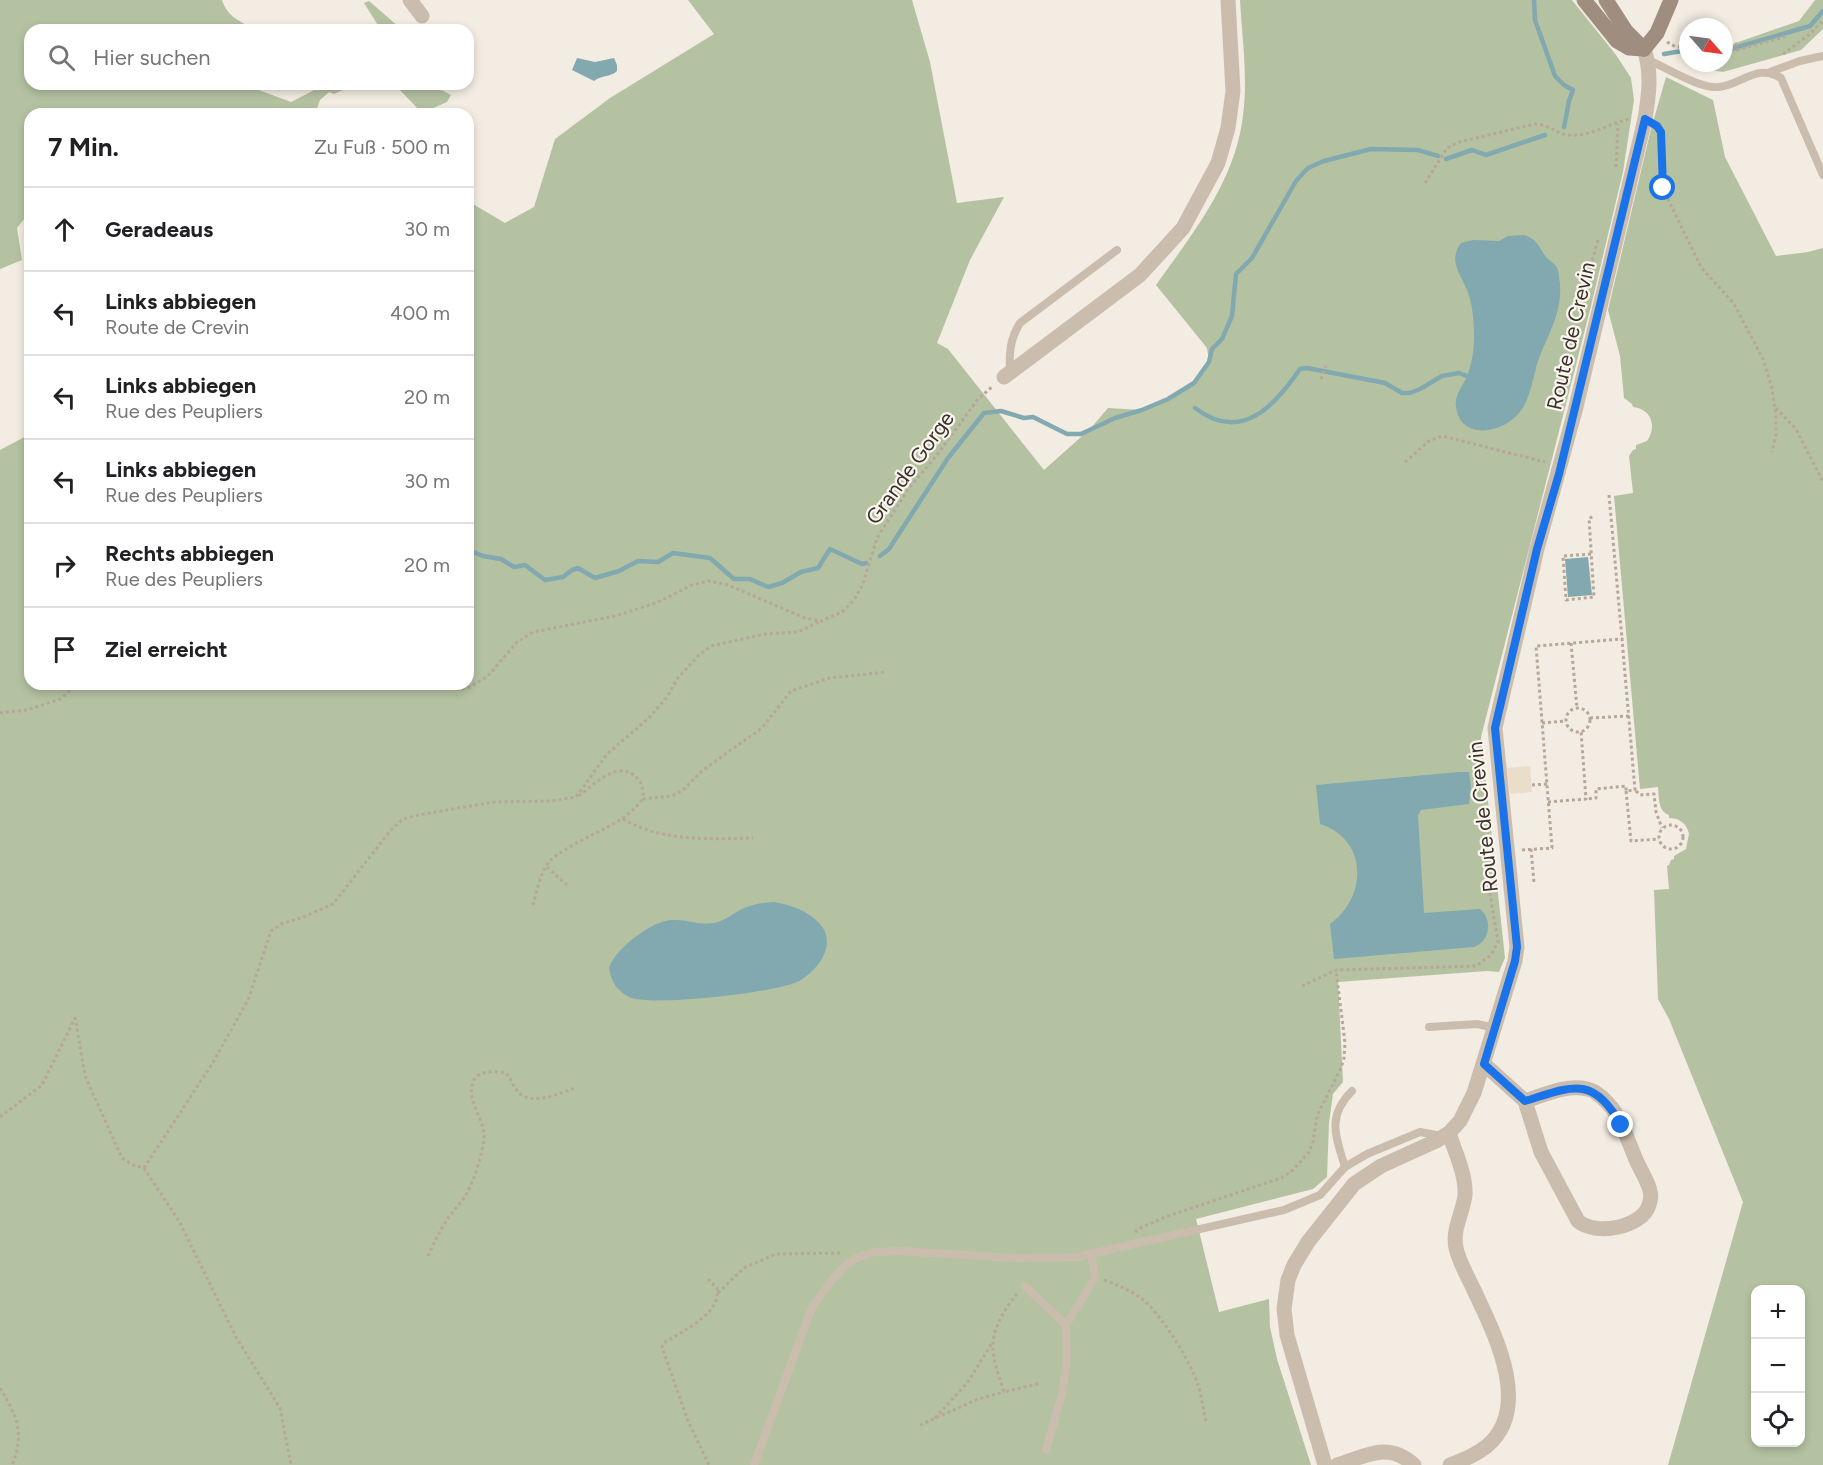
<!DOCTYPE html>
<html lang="de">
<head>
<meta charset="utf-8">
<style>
  :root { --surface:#fff; --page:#f2f2f2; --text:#202124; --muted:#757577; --line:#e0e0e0 }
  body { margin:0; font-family:Figtree,sans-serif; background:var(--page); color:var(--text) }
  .controls { position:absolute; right:18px; bottom:18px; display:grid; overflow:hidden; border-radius:12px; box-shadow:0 3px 9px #0003 }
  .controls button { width:54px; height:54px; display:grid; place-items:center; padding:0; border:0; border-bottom:2px solid var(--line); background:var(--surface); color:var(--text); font:30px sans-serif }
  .compass { position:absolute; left:1679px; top:18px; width:54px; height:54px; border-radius:50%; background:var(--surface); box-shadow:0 3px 9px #0003; rotate:118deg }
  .stop { position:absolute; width:18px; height:18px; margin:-14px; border:4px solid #1a73e8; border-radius:50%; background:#fff }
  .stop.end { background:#1a73e8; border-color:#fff; box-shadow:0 2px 6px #0008 }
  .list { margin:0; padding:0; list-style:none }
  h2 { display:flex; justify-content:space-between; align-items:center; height:78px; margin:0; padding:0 24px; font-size:26px }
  h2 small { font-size:20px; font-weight:400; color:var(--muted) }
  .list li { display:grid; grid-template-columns:39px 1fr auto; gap:18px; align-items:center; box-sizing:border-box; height:84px; padding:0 24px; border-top:2px solid var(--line) }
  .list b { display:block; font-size:22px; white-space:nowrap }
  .list p { margin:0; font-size:20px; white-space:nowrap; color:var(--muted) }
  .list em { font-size:20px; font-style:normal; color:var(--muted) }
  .icon { flex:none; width:33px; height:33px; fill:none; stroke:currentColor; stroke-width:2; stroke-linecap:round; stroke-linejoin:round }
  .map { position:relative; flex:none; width:1823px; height:1465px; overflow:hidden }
  .search { position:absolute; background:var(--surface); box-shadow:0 3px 9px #0003; left:24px; top:24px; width:450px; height:66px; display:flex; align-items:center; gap:15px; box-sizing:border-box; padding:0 21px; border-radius:18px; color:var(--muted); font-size:22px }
  .panel { position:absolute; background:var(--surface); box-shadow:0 3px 9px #0003; left:24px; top:108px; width:450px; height:582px; border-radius:18px }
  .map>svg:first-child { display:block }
  .green { fill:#b4c2a2; fill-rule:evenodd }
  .plaza { fill:#eadeca }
  .water { fill:#82a9af }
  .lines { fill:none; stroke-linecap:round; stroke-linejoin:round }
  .stream { stroke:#82a9af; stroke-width:4.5 }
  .path { stroke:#b7a798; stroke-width:3; stroke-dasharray:3 3; stroke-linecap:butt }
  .lane { stroke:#cbbdae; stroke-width:8 }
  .street { stroke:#cbbdae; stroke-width:15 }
  .secondary { stroke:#9f8d7f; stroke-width:15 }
  .route { stroke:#1a73e8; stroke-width:8 }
  .labels { text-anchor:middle; stroke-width:4.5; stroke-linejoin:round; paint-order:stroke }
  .street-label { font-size:21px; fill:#3a312c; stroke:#faf6ee }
</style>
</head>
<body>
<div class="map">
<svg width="1823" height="1465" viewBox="0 0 1823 1465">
  <rect width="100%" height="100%" fill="#f3ece2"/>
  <!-- green -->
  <g class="green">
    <path d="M0,0H222C228,18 242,23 259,30H30V84H243L291,102L326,84L336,88L344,84L347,88L334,94L329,92L320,100L315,114H30V212L17,228L22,260L0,269Z"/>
    <path d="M688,0H912L930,62L957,203L1004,197L970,260L937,343L948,349L1044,470L1090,429L1108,408L1142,410L1168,399L1194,383L1209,362L1207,348L1156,285C1193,233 1236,180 1243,115C1248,77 1242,38 1240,0H1572L1616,55L1631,78L1634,100L1623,172L1591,306L1481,737L1505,958L1499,972L1487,971L1338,982L1343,1082L1333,1094L1329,1123L1327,1177L1313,1189L1196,1219L1219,1312L1269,1299L1270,1327L1277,1359L1311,1465H0V450L30,434V684H468V201L505,223L534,207L555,139L610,98L714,34Z"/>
    <polygon points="1815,0 1823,0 1823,29 1801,50 1723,72 1710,70 1693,63 1724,63 1724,47 1799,21"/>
    <polygon points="369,1 399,27 402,30 381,30 364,3"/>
    <path d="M1666,77L1713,100L1725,157L1776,256L1808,252L1823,248V1465H1668L1743,1202L1669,1019L1658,999L1654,890L1669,889L1667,866L1669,865L1671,860L1674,859V856L1686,849L1689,834C1687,824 1680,818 1669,818V815C1658,811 1659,798 1658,787L1640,789L1614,496L1633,493L1629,456L1633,450L1636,449V445L1647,441C1657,427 1652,409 1633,407L1632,404L1624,398L1620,356L1608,310L1651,129ZM1756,1290H1800V1442H1756Z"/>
    <polygon points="399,84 430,84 451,95 447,102 422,113 396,86"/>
  </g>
  <!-- plaza -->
  <polygon class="plaza" points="1530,766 1532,792 1510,794 1507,768"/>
  <!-- water -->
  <g class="water">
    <path d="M577,58L595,62L614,58L617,65V71C611,77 602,75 594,81L572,70Z"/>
    <path d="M1524,235C1537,239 1539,247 1546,257C1549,260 1553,263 1556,266C1559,271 1559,278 1560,284C1562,314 1548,334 1538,361C1532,380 1530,406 1513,419C1495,434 1460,438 1456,407C1454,394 1464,385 1468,374C1472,362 1474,350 1474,338C1474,324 1473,306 1468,293C1462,275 1447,262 1461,243L1473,240L1499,241L1508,236Z"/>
    <polygon points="1588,557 1592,595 1568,597 1565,559"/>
    <path d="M1459,772H1469L1471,786L1469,804L1421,810L1418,815L1424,913L1480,909C1493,919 1490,942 1474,947L1334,959L1330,924C1368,897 1368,839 1320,824L1316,785Z"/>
    <path d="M774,902C791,905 807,910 819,923C839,944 817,972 797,982C773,993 651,1007 629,997C617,991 611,981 609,968C615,949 652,920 673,920C689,919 701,927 718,922C727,919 734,913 742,909C752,904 763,903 774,902Z"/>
  </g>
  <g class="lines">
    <!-- stream -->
    <g class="stream">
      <polyline points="1534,0 1535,20 1555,76 1564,85 1573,90 1569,101 1564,127"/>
      <polyline points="1724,51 1810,26 1823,11"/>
      <polyline points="1664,54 1688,50"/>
      <polyline points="1446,159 1472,150 1486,155 1545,135"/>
      <path d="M1195,408C1241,443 1274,407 1300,369L1307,368L1385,383L1402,393H1410L1420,389L1442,376L1459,373L1467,376"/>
      <polyline points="468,550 483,556 501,559 514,567 525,565 545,580 563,577 572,570 578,568 595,578 619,571 638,561 658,562 673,553 710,558 734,579 750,579 768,587 782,583 801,572 818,568 830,549 862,564 866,563"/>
      <polyline points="880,556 889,549 948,458 984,413 1001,411 1024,418 1033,417 1067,434 1081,434 1115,418 1142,410 1168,399 1194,383 1209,362 1212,349 1222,339 1232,316 1236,274 1252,258 1296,181 1308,168 1324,161 1371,149 1418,150 1438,156"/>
    </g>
    <!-- path -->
    <g class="path">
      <polyline points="1667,42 1676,47 1688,47"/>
      <polyline points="1724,47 1736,44 1737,50 1787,36"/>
      <polyline points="1783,54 1810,34 1823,20"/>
      <path d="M1659,128C1667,149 1657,172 1665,193L1701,267L1734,304L1763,359L1772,388L1776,417V435L1772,452"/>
      <polyline points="1616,167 1618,124"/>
      <path d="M1425,183L1447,148L1459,142L1535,124C1547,124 1556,133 1568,135C1590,137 1608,124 1629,119"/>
      <polyline points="1581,313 1589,271 1598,240"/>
      <polyline points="1321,379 1326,366"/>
      <polyline points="1776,408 1796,429 1823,482"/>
      <polyline points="1405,462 1429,441 1442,436 1545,462"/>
      <polyline points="1609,495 1622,639"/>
      <polyline points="1591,554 1563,556 1566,600 1594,597 1589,518 1593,517"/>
      <polyline points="1571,643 1577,708"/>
      <polyline points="445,684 460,690 470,687 488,676 517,642 533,632 615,616 656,603 692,585 709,581 728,585 805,618 821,621 842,612 854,600 863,584 877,538 909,488 937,455 978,399 993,386"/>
      <circle cx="1578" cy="720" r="12"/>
      <polyline points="0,713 27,710 60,699 78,684"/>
      <polyline points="1590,718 1629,716"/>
      <polyline points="1542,723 1566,721"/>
      <polyline points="1532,785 1547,784"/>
      <polyline points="1626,791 1631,841 1659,839"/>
      <polyline points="1636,791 1640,795 1654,794 1656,812 1662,828"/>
      <path d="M579,796C589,788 602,776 614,772C633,767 645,782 643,799L672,796L683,790L703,770L762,728L791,691L829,678L887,672"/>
      <polyline points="1548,802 1586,799 1581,731"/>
      <path d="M623,819C663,842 709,839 753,838"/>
      <circle cx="1671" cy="837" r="12"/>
      <polyline points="1531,849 1534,883"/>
      <polyline points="1522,850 1552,848 1536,646 1622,639 1635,790 1626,791 1626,786 1596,789 1596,798 1586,799"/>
      <polyline points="547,867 567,885"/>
      <path d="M533,905C537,891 540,873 550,861C556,854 565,850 573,845C599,830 624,823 643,799"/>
      <polyline points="1302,986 1336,970 1476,966 1491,955 1498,942 1489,888 1492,871 1491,864 1495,864"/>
      <polyline points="75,1017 85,1076 122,1158 133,1165 144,1168 179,1221 236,1337 280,1408 291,1465"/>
      <polyline points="0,1117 42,1085 75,1018"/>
      <polyline points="144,1168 212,1064 248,1000 271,931 283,923 301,918 333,904 391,830 403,819 418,815 494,802 551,801 576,797 607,754 649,718 667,697 677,679 699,655 711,646 765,634 798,632 821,621"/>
      <polyline points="1135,1232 1142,1227 1168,1216 1281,1178 1292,1171 1309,1152 1313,1142 1317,1116 1341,1068 1344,1058 1345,1043 1336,970"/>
      <path d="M428,1256C433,1245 438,1234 445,1223C451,1212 461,1204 467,1193C474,1181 484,1150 484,1136C484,1118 466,1100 473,1082C477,1070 496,1071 506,1073C511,1079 514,1088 519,1093C533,1106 560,1093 575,1088"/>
      <path d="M708,1279L717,1288C722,1314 682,1331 664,1343L662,1347L688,1421L709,1465"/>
      <path d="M1104,1280C1118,1285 1130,1290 1142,1299C1161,1314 1191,1362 1198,1385C1202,1397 1203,1410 1206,1422"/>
      <polyline points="718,1293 744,1268 776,1254 841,1253"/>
      <path d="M1017,1294C1005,1308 991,1331 993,1350C994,1364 1000,1379 1004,1392L1041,1383"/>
      <path d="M0,1388C17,1416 25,1433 12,1465"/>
      <polyline points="935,1418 968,1382 992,1343"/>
      <polyline points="920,1425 978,1399 1004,1392"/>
    </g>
    <!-- lane -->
    <g class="lane">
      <path d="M1648,60C1666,67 1699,89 1719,87C1743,84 1757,63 1781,78L1823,175"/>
      <polyline points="1770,72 1800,61 1823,56"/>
      <path d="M1010,372C1009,354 1010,338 1020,323L1117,250"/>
      <polyline points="1429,1027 1477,1024 1495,1028"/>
      <path d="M1345,1167C1336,1137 1326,1117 1352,1091"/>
      <polyline points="1025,1286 1066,1325"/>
      <polyline points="1046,1450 1062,1394 1067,1360 1066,1325 1095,1278 1091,1254"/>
      <polyline points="754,1465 812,1307 831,1281 847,1264 858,1257 876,1252 899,1251 1015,1258 1077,1257 1284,1210 1320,1195 1345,1167 1367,1154 1420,1132 1442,1136"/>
    </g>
    <!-- street -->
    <g class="street">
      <polyline points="410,0 422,16"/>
      <polyline points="1004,377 1140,275 1183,228 1218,163 1228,128 1233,91 1228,0"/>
      <path d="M1484,1064L1525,1101L1541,1152L1578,1221C1595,1236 1642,1228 1649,1205C1651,1200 1651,1195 1650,1191C1648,1181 1641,1171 1637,1162C1629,1144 1623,1123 1612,1108C1605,1100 1597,1091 1587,1089C1567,1084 1544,1095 1525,1101"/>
      <path d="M1449,1133C1455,1152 1466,1174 1465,1195C1463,1213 1452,1229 1456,1248C1459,1262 1468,1277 1474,1290C1494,1333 1533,1407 1487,1446C1476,1455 1463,1460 1450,1465"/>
      <path d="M1325,1465L1287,1335L1284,1309L1288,1280L1294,1265L1308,1242L1354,1184L1381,1166L1436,1141L1449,1133L1460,1121L1474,1093L1515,961L1517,947L1495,728L1497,719L1537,549L1575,411L1645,119C1649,94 1652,73 1644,49"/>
      <path d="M1337,1465C1366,1456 1388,1441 1414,1465"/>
    </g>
    <!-- secondary -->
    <g class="secondary">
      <polyline points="1584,0 1617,41 1629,48 1644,49"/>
      <polyline points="1606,0 1626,31 1644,49"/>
      <polyline points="1644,49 1657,33 1671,0"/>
    </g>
  </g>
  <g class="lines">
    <!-- route -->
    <path class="route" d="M1621,1125C1593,1074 1571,1087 1525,1101L1484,1064L1515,961L1517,947L1495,728L1537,549L1559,474L1645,119L1657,126L1661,132L1663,188"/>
  </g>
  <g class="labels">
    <!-- street labels -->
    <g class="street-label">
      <text transform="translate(1571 336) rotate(-77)" y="7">Route de Crevin</text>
      <text transform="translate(910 468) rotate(-54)" y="7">Grande Gorge</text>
      <text transform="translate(1483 817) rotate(-96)" y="7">Route de Crevin</text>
    </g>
  </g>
</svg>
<div class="controls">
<button>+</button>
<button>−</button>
<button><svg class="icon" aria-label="locate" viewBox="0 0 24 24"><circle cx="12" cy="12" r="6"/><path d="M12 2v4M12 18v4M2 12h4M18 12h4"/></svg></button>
</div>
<svg class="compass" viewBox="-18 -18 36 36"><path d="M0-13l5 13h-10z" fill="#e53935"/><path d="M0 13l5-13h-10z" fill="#757577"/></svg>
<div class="stop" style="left:1663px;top:188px"></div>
<div class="stop end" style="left:1621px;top:1125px"></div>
<div class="search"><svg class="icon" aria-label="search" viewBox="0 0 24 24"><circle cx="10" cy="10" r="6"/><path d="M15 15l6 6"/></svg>Hier suchen</div>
<section class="panel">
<h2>7 Min.<small>Zu Fuß · 500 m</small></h2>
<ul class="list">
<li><svg class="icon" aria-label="ahead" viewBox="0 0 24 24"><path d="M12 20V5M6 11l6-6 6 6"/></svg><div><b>Geradeaus</b></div><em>30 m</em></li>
<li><svg class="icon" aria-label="left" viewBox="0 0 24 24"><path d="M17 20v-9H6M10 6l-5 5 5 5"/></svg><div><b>Links abbiegen</b><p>Route de Crevin</p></div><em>400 m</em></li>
<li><svg class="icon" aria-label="left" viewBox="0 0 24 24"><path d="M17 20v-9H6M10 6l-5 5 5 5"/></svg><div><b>Links abbiegen</b><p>Rue des Peupliers</p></div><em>20 m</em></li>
<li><svg class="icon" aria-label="left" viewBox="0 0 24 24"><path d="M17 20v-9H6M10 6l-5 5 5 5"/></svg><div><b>Links abbiegen</b><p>Rue des Peupliers</p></div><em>30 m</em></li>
<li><svg class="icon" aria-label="right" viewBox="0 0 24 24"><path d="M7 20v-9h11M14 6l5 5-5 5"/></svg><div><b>Rechts abbiegen</b><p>Rue des Peupliers</p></div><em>20 m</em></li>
<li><svg class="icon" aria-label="arrive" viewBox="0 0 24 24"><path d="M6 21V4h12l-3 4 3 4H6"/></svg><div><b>Ziel erreicht</b></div></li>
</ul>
</section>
</div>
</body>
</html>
